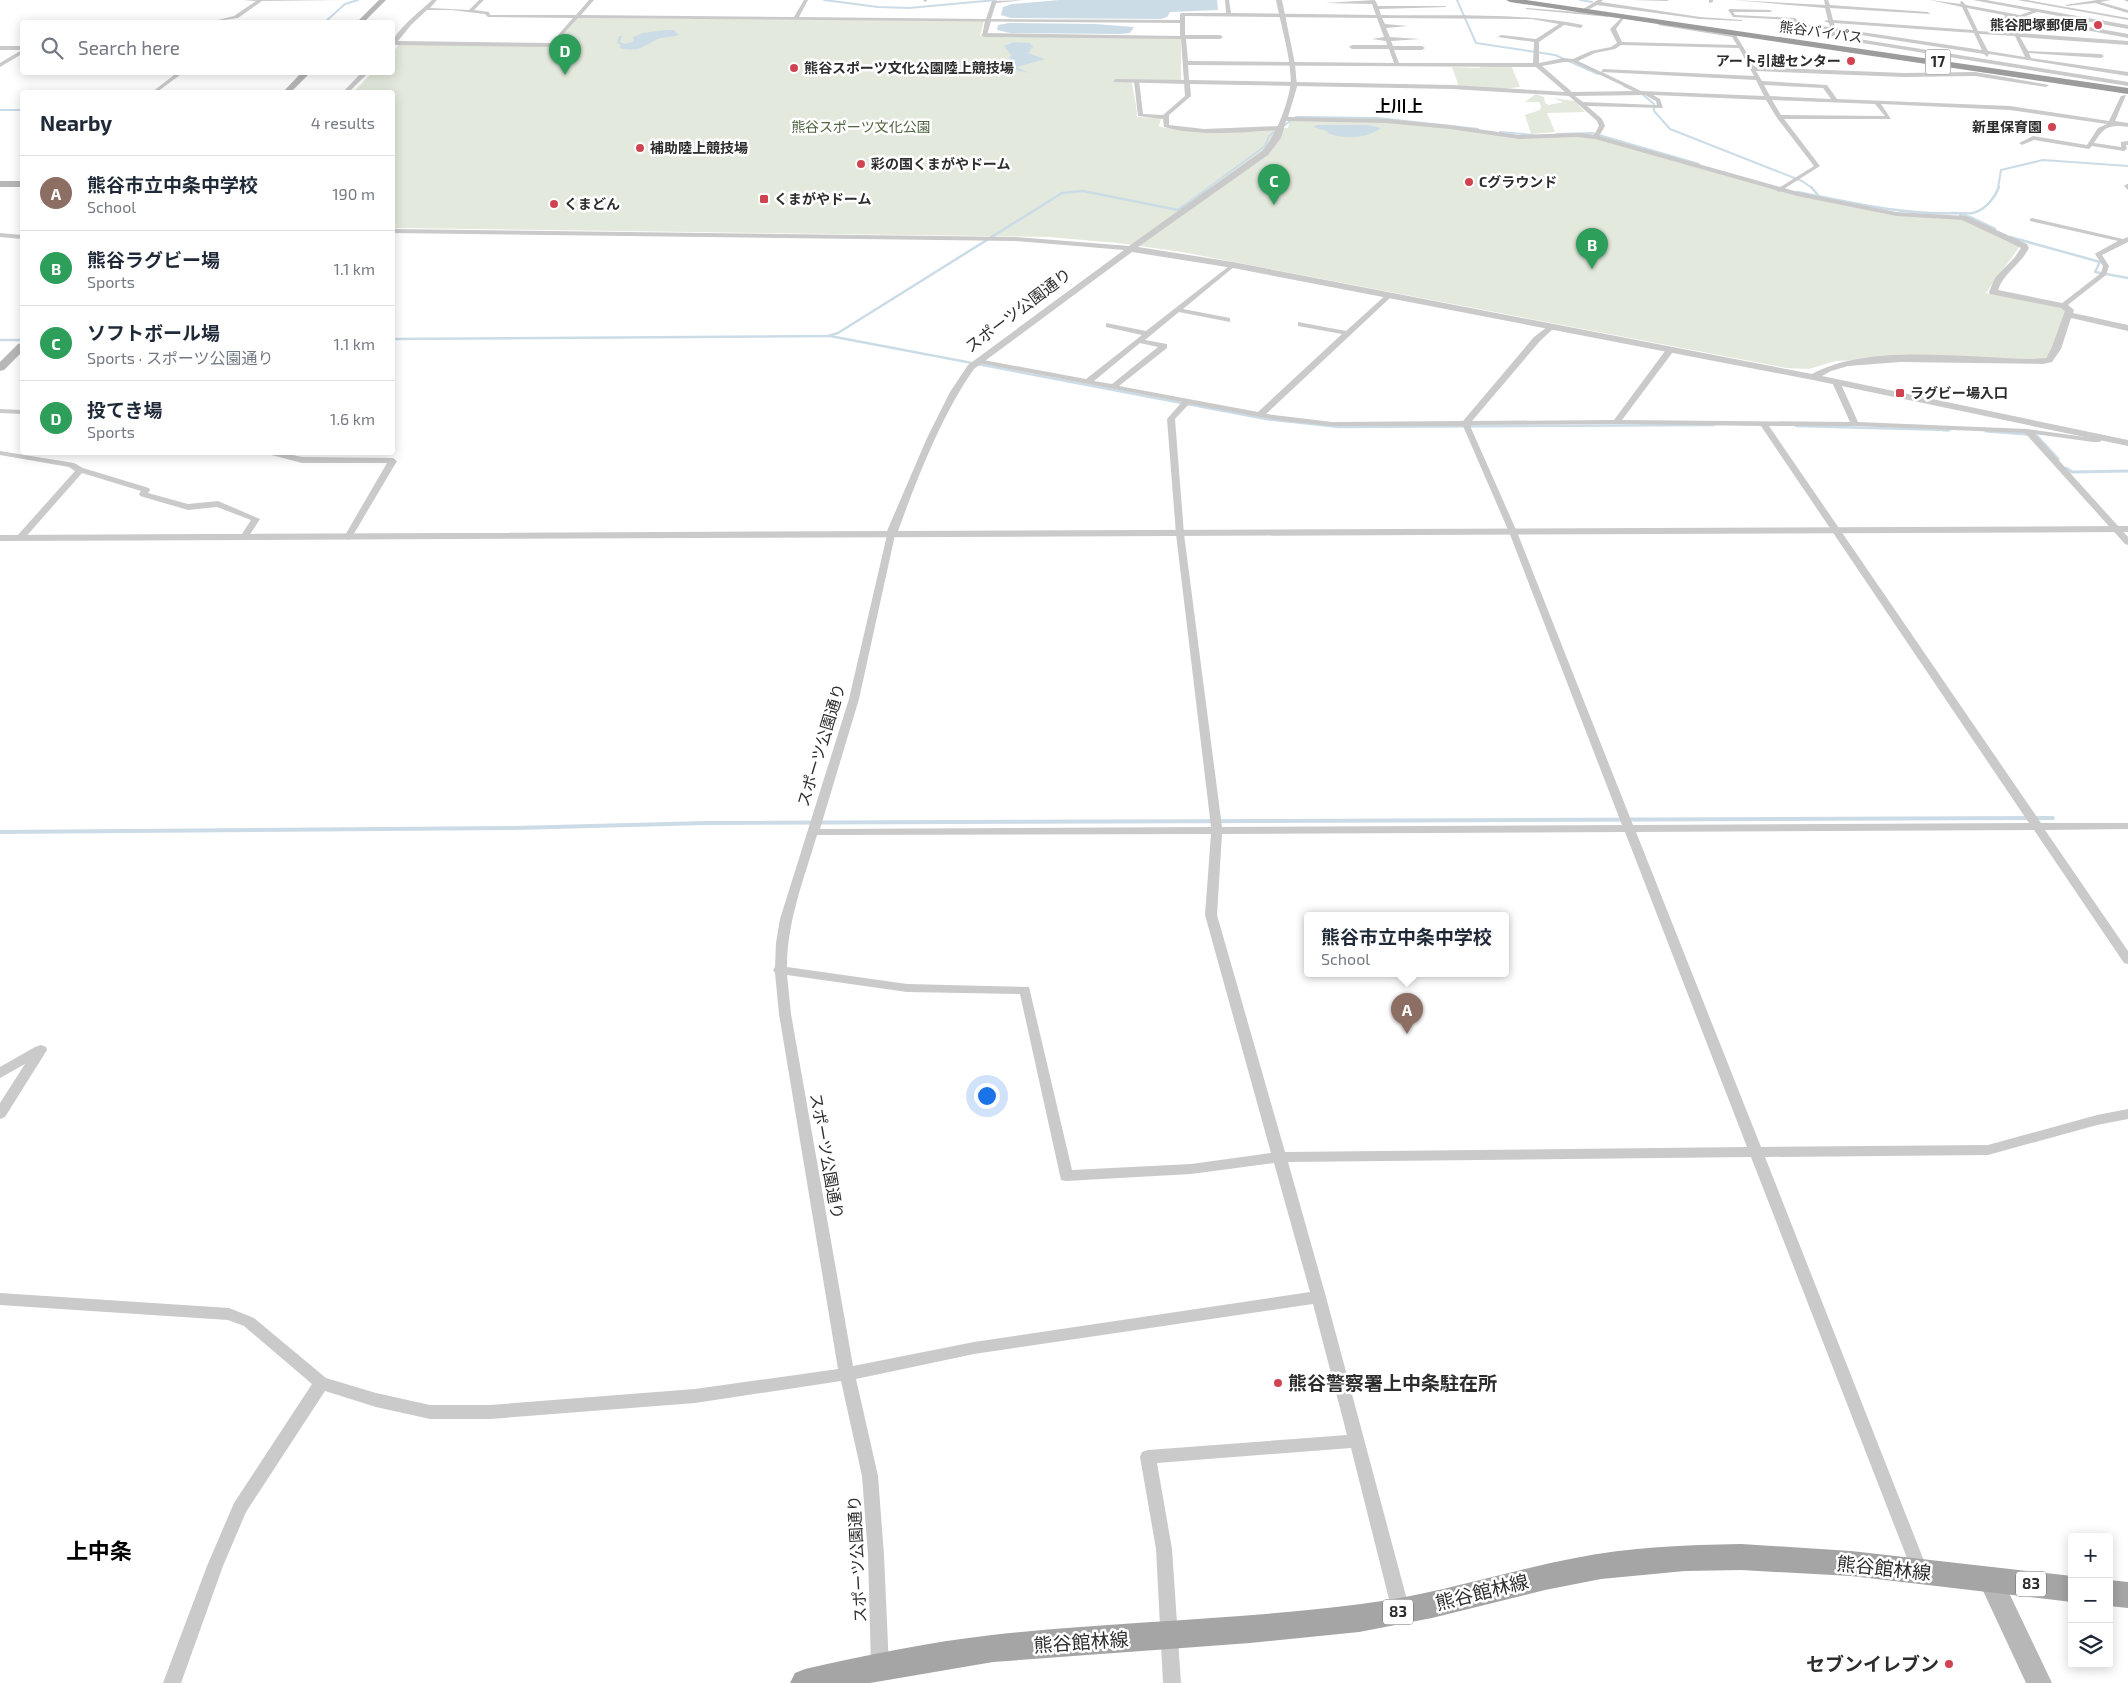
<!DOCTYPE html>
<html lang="en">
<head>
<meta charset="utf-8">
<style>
  :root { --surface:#fff; --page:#f2f2f3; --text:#1f2937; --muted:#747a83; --line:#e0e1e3; --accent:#0b8043 }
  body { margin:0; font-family:"Exo 2","Noto Sans JP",sans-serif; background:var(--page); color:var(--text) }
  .controls { position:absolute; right:15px; bottom:15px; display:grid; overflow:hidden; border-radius:5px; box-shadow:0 2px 12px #0003 }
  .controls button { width:45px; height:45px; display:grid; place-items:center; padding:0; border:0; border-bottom:1px solid var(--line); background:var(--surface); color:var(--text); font:25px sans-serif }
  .you { position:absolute; left:986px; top:1095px; width:18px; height:18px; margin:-12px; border:4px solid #fff; border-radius:50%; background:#1a73e8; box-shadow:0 0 0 8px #1a73e833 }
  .badge { display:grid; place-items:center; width:32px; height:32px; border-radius:50%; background:var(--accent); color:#fff; font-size:16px; font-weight:700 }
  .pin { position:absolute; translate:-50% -41px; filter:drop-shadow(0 1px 2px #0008) }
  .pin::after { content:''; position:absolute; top:26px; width:18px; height:15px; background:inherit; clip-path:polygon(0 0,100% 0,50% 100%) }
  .popup { position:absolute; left:1304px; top:912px; width:205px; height:65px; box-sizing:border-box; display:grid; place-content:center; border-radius:5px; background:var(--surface); filter:drop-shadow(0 1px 4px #0005); font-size:16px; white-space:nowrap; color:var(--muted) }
  .popup b { font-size:19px; color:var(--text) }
  .popup::after { content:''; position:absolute; left:50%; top:100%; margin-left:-10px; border:10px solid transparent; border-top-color:var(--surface) }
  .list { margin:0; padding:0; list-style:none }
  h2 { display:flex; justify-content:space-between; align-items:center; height:65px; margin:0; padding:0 20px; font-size:21px }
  h2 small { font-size:16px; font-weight:400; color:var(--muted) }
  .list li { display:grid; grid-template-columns:32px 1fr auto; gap:15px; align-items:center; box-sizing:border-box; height:75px; padding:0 20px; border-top:1px solid var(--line) }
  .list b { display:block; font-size:19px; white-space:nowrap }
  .list p { margin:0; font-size:16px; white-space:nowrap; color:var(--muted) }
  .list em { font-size:16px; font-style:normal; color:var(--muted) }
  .icon { flex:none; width:28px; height:28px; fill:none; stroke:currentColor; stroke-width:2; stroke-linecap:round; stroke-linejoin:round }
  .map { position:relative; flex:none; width:2128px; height:1683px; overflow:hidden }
  .search { position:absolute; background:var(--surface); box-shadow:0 2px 12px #0003; left:20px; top:20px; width:375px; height:55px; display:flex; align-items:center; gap:12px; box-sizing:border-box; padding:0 18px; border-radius:5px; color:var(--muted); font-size:19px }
  .panel { position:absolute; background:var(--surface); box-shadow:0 2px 12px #0003; left:20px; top:90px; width:375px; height:365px; border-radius:5px }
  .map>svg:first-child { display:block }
  .green { fill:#e4e9dd }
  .water { fill:#cbdce7 }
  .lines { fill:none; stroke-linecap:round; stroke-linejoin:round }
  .stream-far3 { stroke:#cbdce7; stroke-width:2 }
  .stream-far2 { stroke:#cbdce7; stroke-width:2.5 }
  .stream-far1 { stroke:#cbdce7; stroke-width:3 }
  .stream { stroke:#cbdce7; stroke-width:4 }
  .minor { fill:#cacaca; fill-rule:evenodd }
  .tertiary { fill:#cacaca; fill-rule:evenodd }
  .secondary { fill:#b7b7b7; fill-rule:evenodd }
  .primary { fill:#a5a5a5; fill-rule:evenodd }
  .trunk { fill:#9c9c9c; fill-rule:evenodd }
  .poi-dot { fill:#d04350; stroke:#fff; stroke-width:2 }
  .labels { text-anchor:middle; stroke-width:5; stroke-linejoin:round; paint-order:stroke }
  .far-poi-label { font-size:14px; font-weight:bold; fill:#2d2d2d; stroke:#fff; text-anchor:start }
  .far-street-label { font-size:14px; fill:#2d2d2d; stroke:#fff }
  .far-park-label { font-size:14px; fill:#516440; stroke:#fff }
  .shield { fill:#fff; stroke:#6c6c6c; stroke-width:1 }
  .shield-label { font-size:15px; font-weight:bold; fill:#2d2d2d }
  .far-quarter-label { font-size:16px; font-weight:bold; fill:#000; stroke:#fff }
  .street-label { font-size:16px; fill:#2d2d2d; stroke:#fff }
  .near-poi-label { font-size:19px; font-weight:bold; fill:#2d2d2d; stroke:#fff; text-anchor:start }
  .near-street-label { font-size:19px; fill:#2d2d2d; stroke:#fff }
  .near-quarter-label { font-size:22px; font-weight:bold; fill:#000; stroke:#fff }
</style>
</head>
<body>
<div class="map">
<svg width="2128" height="1683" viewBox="0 0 2128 1683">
  <rect width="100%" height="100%" fill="#fff"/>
  <!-- green -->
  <g class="green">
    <path d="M578,18L984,21L980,36L1181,38V81H1132C1133,94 1137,104 1137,117L1161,118L1159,126L1165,128L1231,130L1288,128L1290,120L1373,121L1453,128L1494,135L1581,136L1597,138L1791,194L1891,215L1964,220L2008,242L2020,246L1986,293L2063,307L2066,310L2049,354L2045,358L2037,360L1945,357L1836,361L1809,369L1786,368L1182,252L1118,243L1049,237L393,228L392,92H353L372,73L392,72L393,52L399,44L554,46Z"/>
    <polygon points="1479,65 1511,65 1520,87 1502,89 1459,87 1452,67 1480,68"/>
    <polygon points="1536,94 1544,97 1545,103 1549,105 1563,102 1552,98 1575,101 1585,112 1547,113 1555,132 1531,134 1525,115 1540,110 1541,106 1539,102 1525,102"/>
  </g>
  <!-- water -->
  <g class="water">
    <polygon points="1059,0 1217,0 1218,10 1170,12 1167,17 1161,19 1011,18 1001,15 1003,7 1012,4"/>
    <polygon points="1009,23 1095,24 1134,27 1130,33 1119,34 1010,33 997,30 998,25"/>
    <path d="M665,30H674L679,35C672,37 664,37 658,39C643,46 639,53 620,48V44H617L619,36H622L620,42L625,44L634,41L633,37L643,33Z"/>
    <polygon points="1014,42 1030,43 1033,47 1028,53 1045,59 1017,67 1029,73 1004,67 1002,65 1009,59 1011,55 1004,46"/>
    <path d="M1317,125H1368L1381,128C1365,139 1347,139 1329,134L1327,131L1313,127Z"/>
  </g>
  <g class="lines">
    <!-- stream-far3 -->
    <g class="stream-far3">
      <polyline points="824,0 878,7 909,8 996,0"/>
      <polyline points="1457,0 1476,43 1555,55 1598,74"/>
      <polyline points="1580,0 1592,2"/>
      <polyline points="325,22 345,4 358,0"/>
      <polyline points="1624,86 1642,94 1654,104 1654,111 1670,129 1802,181 1812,188"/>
      <polyline points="0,110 22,110"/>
      <polyline points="1500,132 1533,135"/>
      <polyline points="1557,134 1592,133 1699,164"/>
      <polyline points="1208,188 1265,146 1269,136 1296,117 1378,118 1478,129"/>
      <polyline points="1998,188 2001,170 2043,160 2128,166"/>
    </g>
    <!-- stream-far2 -->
    <g class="stream-far2">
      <polyline points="1811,187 1818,195"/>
      <path d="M1797,192C1849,202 1900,215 1953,213C1961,213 1970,215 1976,212C1987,208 1995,197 1999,187"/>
      <polyline points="1960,215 1970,217 1995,229"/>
      <polyline points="2010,237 2100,262 2095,272 2128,278"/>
      <polyline points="830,336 1266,419 1339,427 1714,425"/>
      <polyline points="392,339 828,336 838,333 1062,193 1083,191 1178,210 1210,187"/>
      <polyline points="0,340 22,340"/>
      <polyline points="1796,426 1949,430"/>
    </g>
    <!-- stream-far1 -->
    <g class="stream-far1">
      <polyline points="1943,430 1949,430"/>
      <polyline points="1986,431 2036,435 2058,459"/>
      <polyline points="2066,468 2072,472 2128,471"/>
    </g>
    <!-- stream -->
    <polyline class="stream" points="0,832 515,828 706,823 2053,818"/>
    <!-- minor -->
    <g class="minor">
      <polygon points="242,0 341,0 262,1 238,18 210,22 234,16 256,1"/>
      <path d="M432,0H437L430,8L469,10L479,0H484L474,10L489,12L490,15H576L589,0H594L581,15L794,17L804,0H808L799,17L986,19L992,1L1024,0L996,3L991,19L1180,20V14L1182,13H1226L1225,0H1229L1231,13L1376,15L1372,4L1325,3L1375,0L1378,6H1445L1447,7L1379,9L1381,15C1448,16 1519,12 1583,25L1581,28L1564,25L1539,42V63L1564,58L1573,59L1591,51L1611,47L1617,43L1610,29L1622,17L1624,18L1616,29L1622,42L1737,45L1732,37L1658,25L1660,22L1736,35L1755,67L1904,73L1975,72L2049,85L2046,87L1975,76L1904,77L1756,71L1762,81L1827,85L1837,99L2010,106L2109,121L2121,96L2126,95L2115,121L2128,123V127C2109,124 2104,127 2094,143L2121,147V142L2128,141V145H2126L2127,149L2124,151L2092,146L2089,149L2034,140L2022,145L2019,143L2033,136L2087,145L2098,128L2107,124L2010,110L1881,104L1891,119H1784L1820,166L1779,192L1777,191V189L1814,166L1777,118L1766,100L1653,95L1660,99L1663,108L1587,106L1602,119L1605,126L1598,138L1596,139L1593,137L1599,126L1597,121L1569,96L1452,89L1190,84L1191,96L1169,115V125L1204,129L1281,126L1284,128L1281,130C1243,132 1201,137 1164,127L1163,119L1138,116L1134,81L1139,80L1143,114L1163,115L1185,96L1181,39L984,37L981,35L984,33L1180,36V23L578,18L552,47L395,45L392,46C392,32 422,10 432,0ZM427,10H451L485,14L488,17L573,18L551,43L398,41L411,25ZM1185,16L1377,18L1384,37L1372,39L1386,41L1387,45H1352L1349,47L1352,49H1389L1394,63L1188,61L1186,39H1220L1223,37L1220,35H1185ZM1382,18L1531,19L1559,24L1536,39L1501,35L1498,37L1534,42L1533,63H1399L1394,50H1422L1425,48L1422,46H1393L1391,41L1420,39L1390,37L1386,28L1408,26L1385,24ZM1621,45L1739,48L1754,76L1603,69L1601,72L1578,61L1595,53L1615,49ZM1564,62H1573L1634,91L1572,92L1542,66ZM1188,65L1536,67L1565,92L1452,85L1189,80ZM1602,72L1756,80L1764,96L1641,91ZM1764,85L1823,88L1831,99L1770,96ZM1645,95L1656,101L1657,105L1583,102L1575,96ZM1772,100L1875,104L1885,116L1781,115Z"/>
      <polygon points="923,0 927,0 927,1 925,2"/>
      <polygon points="1598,0 1603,0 1601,2 1700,17 1743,20 1741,21 1700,19 1597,5 1584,12 1607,15 1609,17 1525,9 1527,8 1578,12"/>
      <polygon points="1632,0 1669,0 1667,1"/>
      <polygon points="1709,0 1713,0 1713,2 1709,3"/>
      <path d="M1733,0L1825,5L1824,0H1828L1830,5L1928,12L1930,14L1830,8L1833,20L1973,30L1962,7L1930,0L1961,4L1960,2L1962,1L1966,5L2020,15L2035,10L2037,12L2026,16L2128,34V38L2010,16L2019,33L2128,41V45L2020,37L2028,51L2101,54L2104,56L2101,58L2029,53L2031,58L2128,72V76L1989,54L1987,57L1984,54L1835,31V35L1832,37L1829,35L1830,30L1797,26L1793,20L1733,17L1728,10L1730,9L1770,10L1772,12H1733L1735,15L1795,18L1801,24L1830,27L1829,23L1824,21L1828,20L1825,8ZM1967,8L2004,15L2013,33L1978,31ZM1834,23L1974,33L1982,50L1835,28ZM1979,34L2015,36L2025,57L1988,51Z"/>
      <polygon points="2017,0 2027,0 2128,18 2128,20"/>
      <polygon points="2097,0 2111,0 2100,2 2128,10 2128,13 2095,3 2067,6 2065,5"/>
      <polygon points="2124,0 2128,0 2128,2"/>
      <polygon points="1846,37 2128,82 2128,86 1844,40"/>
      <polygon points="20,51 22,51 22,54 0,67 0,63"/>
      <polygon points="178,72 184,72 157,92 152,92"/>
      <polygon points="2127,184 2128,184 2128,190 2124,186"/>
      <polygon points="2032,218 2123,239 2128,237 2128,242 2102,255 2109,266 2106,275 2064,308 2061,308 2061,304 2101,273 2103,266 2095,254 2096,253 2118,241 2030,221 2030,219"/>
      <polygon points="0,233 22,235 22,239 0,237"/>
      <path d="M1233,263L1236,265L1235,266L1183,309L1230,318V322L1179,312L1145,340L1167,344V348L1119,386L1258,412L1342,334L1298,326V322L1346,331L1388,293H1391V297L1266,414L1332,422L1463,421L1534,337L1551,324H1554V328L1540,341L1472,421L1614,420L1668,347H1671L1675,349L1622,420L1850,422L1832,382L1836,380L1840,382L1858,422L2027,429L2093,438L2100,435L2104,437L2100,442H2093L2035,434L2128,537V545L2125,544L2025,433L1855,426H1769L2041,823H2128V829L2045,830L2128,951V964L2124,963L2034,830L1636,832L1761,1147L1988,1145L2097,1115L2128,1109V1119L2097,1125L1988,1155L1765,1157L1928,1571L1926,1576L1920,1579L1914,1576L1912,1571L1751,1157L1288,1162L1326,1297L1410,1611L1407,1617L1401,1619L1395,1617L1392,1611L1351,1448L1157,1463L1172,1549L1181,1683H1163L1156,1549L1140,1457L1142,1452L1148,1450L1347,1435L1313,1304L974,1354L856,1379L878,1476L884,1555L889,1667L886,1673L880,1675L874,1673L871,1667L868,1555L862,1476L841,1381L695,1403L490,1419H430L376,1407L325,1391L246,1512L223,1566L181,1683H163L207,1566L234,1503L312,1384L244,1326L228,1320L0,1305V1293L229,1308L254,1318L326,1378L376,1393L430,1405H490L695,1389L838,1369L779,1014L775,973L773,970L775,967L776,943L780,919L849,699L887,535L891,532L895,535L859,699L820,829L1211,827L1176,534L1167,419L1182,402L978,363L974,361L978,359L1086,379L1142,335L1106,327V323L1146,331ZM1140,343L1158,347L1112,384L1094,381ZM1189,404L1282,421L1332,426H1463L1509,532L1622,825L1222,827L1184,534L1175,419ZM1619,424L1761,426L2029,823L1633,825L1517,532L1471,428V425ZM1625,832L1747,1147L1285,1152L1217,915L1222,834ZM1211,834L1205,915L1271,1153L1191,1164L1072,1170L1029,987L907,984L787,967C787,921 804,879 817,835ZM787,975L907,992L1020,994L1061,1180L1066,1181L1191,1174L1274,1163L1310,1292L974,1342L853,1366L791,1014Z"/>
      <polygon points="0,409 22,410 22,414 0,413"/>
      <polygon points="0,451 74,463 83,468 149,488 150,490 148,493 188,504 218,501 260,519 247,539 241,539 240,537 251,520 217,507 188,510 140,496 139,494 141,491 82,473 23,540 17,540 17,536 75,471 69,467 0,455"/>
      <polygon points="260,452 278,452 302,457 393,458 397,461 352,537 348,540 344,537 387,463 302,463"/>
      <polygon points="41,1045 46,1047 47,1050 5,1117 0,1119 0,1103 25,1064 0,1078 0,1067 35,1047"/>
    </g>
    <!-- tertiary -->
    <g class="tertiary">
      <path d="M1276,0H1282L1295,64L1297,87L1288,117L1386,119L1450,125L1519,135L1578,133L1596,135L1798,192L1896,212L1966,216L2027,244L2029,248C2021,264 2003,274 1998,290L2067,304L2074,310L2073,313L2128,325V331L2071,318L2061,349L2052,362L2043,364L1900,362L1848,366L1831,371L1822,376L2128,440V446L1813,380L1233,268L1132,252L974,369C942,414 917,479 898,531L2128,526V532L0,541V535L887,531L927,438L950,392L968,365L1124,250L1015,241L392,233V229L1015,237L1129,246L1262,151C1276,135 1286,109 1290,88C1294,68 1280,22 1276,0ZM1286,121L1386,123L1450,129L1519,139L1578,137L1595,139L1797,196L1896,216L1962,220L2021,248L2015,257L1995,278L1989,292L1990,294L2061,308L2065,311L2051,349L2046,358L2030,359C1967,358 1868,343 1812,374L1233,262L1138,247L1268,155L1281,138Z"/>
      <polygon points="1973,0 1986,0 2128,25 2128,29"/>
      <polygon points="988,19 991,21 987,35 982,36 985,21"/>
      <rect x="0" y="46" width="22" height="4"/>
      <polygon points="362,72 369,72 349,92 343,92"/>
      <polygon points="1116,79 1186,80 1189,82 1186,84 1114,82 1114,80"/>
    </g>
    <!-- secondary -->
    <g class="secondary">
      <polygon points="379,0 386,0 364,22 357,22"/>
      <polygon points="302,72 311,72 291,92 283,92"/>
      <rect x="0" y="181" width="22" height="6"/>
      <polygon points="22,343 22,352 4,370 0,371 0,362 18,344"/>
      <polygon points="1990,1569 1999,1572 2052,1683 2026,1683 1978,1580 1981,1572"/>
    </g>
    <!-- primary -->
    <g class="primary">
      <path d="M1741,1544L1851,1551L2072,1576V1602L1851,1576L1741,1570L1685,1571L1601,1579L1545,1590L1432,1618L1359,1632L1250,1643L993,1662L870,1683H790L795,1673L805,1669C867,1655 929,1642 992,1635C1115,1621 1239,1620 1361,1604C1434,1595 1503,1572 1575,1558C1630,1547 1685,1545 1741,1544Z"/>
      <polygon points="2109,1580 2128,1582 2128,1608 2109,1606"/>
    </g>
    <!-- trunk -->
    <polygon class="trunk" points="1506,0 1526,0 2128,88 2128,94 1510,2"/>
  </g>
  <!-- markers -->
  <g class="poi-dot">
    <circle cx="2098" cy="25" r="5"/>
    <circle cx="1851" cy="61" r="5"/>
    <circle cx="794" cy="68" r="5"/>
    <circle cx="2052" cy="127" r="5"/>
    <circle cx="640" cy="148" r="5"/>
    <circle cx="861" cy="164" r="5"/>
    <circle cx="1469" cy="182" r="5"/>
    <rect x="759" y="194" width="10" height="10" rx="2.5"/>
    <circle cx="554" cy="204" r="5"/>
    <rect x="1895" y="388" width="10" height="10" rx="2.5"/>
    <circle cx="1278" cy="1383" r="5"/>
    <circle cx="1949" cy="1664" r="5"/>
  </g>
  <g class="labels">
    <!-- far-poi labels -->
    <g class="far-poi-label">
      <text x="2088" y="30" text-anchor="end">熊谷肥塚郵便局</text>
      <text x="1841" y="66" text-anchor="end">アート引越センター</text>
      <text x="804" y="73">熊谷スポーツ文化公園陸上競技場</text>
      <text x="2042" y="132" text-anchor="end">新里保育園</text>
      <text x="650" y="153">補助陸上競技場</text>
      <text x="871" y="169">彩の国くまがやドーム</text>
      <text x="1479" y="187">Cグラウンド</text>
      <text x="774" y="204">くまがやドーム</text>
      <text x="564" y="209">くまどん</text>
      <text x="1910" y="398">ラグビー場入口</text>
    </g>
    <!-- far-street labels -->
    <g class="far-street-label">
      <text transform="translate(1821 32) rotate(8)" y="5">熊谷バイパス</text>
    </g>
    <!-- far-park labels -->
    <g class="far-park-label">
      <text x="861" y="132">熊谷スポーツ文化公園</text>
    </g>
    <!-- shield labels -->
    <g class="shield">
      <rect x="1925.5" y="49.5" width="25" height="25" rx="4"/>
      <rect x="2016" y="1571.5" width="30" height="25" rx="4"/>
      <rect x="1383" y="1599.5" width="30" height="25" rx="4"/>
    </g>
    <g class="shield-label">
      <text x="1938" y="67">17</text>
      <text x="2031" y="1589">83</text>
      <text x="1398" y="1617">83</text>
    </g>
    <!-- far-quarter labels -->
    <g class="far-quarter-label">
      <text x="1399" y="112">上川上</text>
    </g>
    <!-- street labels -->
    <g class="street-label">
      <text transform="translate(1018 310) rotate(-37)" y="6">スポーツ公園通り</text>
      <text transform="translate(821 745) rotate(-73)" y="6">スポーツ公園通り</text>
      <text transform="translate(827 1156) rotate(80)" y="6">スポーツ公園通り</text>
      <text transform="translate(857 1559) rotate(-93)" y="6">スポーツ公園通り</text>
    </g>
    <!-- near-poi labels -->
    <g class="near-poi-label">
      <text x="1288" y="1390">熊谷警察署上中条駐在所</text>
      <text x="1939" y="1671" text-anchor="end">セブンイレブン</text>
    </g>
    <!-- near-street labels -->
    <g class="near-street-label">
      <text transform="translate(1884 1568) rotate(6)" y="7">熊谷館林線</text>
      <text transform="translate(1482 1592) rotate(-14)" y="7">熊谷館林線</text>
      <text transform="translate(1081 1642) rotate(-4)" y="7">熊谷館林線</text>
    </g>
    <!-- near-quarter labels -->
    <g class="near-quarter-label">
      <text x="99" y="1559">上中条</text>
    </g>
  </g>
</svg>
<div class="controls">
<button>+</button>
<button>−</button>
<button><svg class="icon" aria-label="layers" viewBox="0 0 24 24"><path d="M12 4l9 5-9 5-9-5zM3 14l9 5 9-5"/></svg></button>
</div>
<div class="you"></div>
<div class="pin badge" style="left:1407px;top:1034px;background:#8d6e63">A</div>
<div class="popup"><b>熊谷市立中条中学校</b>School</div>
<div class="pin badge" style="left:1592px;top:269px;background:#2e9e5b">B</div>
<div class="pin badge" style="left:1274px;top:205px;background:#2e9e5b">C</div>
<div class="pin badge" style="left:565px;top:75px;background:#2e9e5b">D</div>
<div class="search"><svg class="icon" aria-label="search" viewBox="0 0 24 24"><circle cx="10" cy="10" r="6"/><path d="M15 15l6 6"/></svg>Search here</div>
<section class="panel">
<h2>Nearby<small>4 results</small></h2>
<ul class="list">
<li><span class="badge" style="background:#8d6e63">A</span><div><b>熊谷市立中条中学校</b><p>School</p></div><em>190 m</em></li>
<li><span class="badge" style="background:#2e9e5b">B</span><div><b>熊谷ラグビー場</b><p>Sports</p></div><em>1.1 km</em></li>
<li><span class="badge" style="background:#2e9e5b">C</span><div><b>ソフトボール場</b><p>Sports · スポーツ公園通り</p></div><em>1.1 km</em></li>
<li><span class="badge" style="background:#2e9e5b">D</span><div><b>投てき場</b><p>Sports</p></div><em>1.6 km</em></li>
</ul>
</section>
</div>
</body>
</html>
